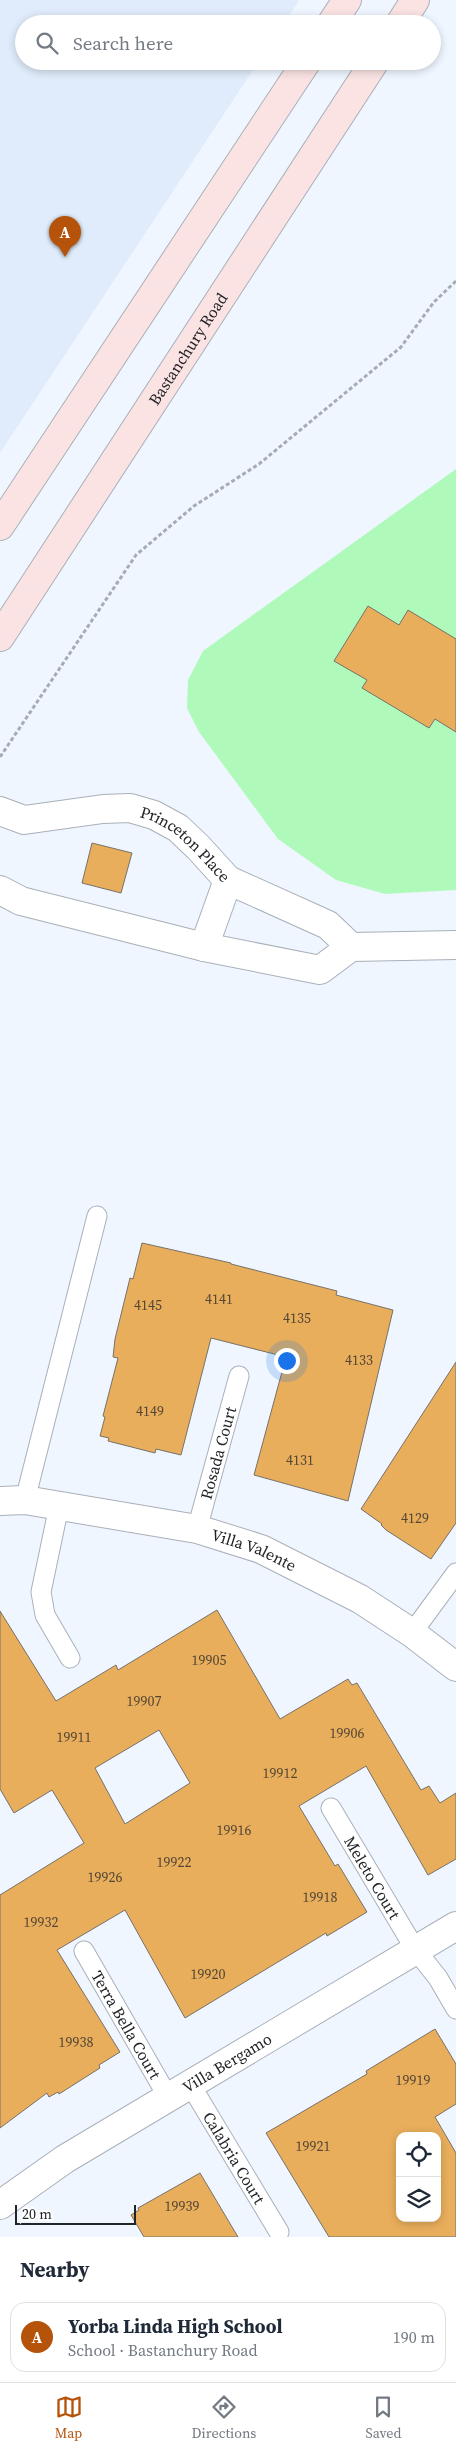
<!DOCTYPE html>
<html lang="en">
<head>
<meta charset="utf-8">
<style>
  :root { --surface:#fff; --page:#f6f6f7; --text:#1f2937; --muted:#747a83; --line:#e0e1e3; --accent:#b45309 }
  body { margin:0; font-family:"Source Serif 4",serif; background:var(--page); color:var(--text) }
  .controls { position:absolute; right:15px; bottom:15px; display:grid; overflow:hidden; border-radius:10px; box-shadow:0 2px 8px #0003 }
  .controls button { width:45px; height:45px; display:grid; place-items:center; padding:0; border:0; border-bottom:1px solid var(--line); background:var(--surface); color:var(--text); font:25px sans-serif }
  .scale { position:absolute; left:15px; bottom:12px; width:121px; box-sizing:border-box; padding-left:5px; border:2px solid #222427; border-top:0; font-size:14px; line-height:18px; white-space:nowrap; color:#222427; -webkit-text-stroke:4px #fff; paint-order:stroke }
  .you { position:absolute; left:286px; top:1360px; width:18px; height:18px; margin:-12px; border:4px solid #fff; border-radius:50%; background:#1a73e8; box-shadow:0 0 0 8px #1a73e833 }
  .badge { display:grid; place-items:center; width:32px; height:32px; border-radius:50%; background:var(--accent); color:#fff; font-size:16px; font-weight:700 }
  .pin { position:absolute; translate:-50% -41px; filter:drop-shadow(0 1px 2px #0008) }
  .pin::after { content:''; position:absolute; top:26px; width:18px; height:15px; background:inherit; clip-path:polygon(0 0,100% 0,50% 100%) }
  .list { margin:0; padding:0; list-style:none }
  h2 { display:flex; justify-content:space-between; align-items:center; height:65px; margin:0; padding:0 20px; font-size:21px }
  h2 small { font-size:16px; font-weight:400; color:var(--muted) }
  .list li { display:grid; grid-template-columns:32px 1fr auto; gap:15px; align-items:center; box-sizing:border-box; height:70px; margin:0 10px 10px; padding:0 10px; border:1px solid var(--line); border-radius:15px }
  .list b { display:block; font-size:19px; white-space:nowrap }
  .list p { margin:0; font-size:16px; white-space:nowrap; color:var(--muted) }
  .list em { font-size:16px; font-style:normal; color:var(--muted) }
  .icon { flex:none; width:28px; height:28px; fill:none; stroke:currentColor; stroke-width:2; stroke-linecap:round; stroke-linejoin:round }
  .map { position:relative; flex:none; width:456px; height:2237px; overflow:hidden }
  .search { position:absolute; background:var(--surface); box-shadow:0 2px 8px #0003; left:15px; right:15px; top:15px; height:55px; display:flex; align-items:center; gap:12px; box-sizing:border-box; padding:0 18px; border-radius:28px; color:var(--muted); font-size:19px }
  .sheet { height:145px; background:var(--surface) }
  nav { display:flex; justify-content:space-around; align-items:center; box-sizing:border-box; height:70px; border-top:1px solid var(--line); background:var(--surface); font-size:14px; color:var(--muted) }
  nav a { display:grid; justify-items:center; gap:2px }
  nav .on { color:var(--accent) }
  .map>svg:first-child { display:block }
  .built { fill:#e0ecfb }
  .green { fill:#affaba }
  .building { fill:#e8ae5c; stroke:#77716a; fill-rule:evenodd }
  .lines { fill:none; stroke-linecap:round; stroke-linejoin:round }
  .service-casing { stroke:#a9b0b8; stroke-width:21 }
  .minor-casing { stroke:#a9b0b8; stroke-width:30 }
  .secondary-casing { stroke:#a9b0b8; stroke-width:30 }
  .path { stroke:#a7acb3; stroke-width:3; stroke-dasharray:4 2.5; stroke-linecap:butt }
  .service { stroke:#fff; stroke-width:19 }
  .minor { stroke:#fff; stroke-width:28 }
  .secondary { stroke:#fbe3e3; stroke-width:28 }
  .labels { text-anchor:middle; stroke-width:4; stroke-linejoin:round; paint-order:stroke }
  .number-label { font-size:14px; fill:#544634 }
  .street-label { font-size:16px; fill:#222427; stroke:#fff }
</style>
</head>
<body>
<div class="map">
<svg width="456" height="2237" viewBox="0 0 456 2237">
  <rect width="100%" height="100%" fill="#eff6ff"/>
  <!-- built -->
  <polygon class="built" points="0,0 299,0 284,24 24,24 24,61 259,61 0,453"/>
  <!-- green -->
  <polygon class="green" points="456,469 456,890 385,894 336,880 278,839 199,732 187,708 188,680 203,651"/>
  <!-- building -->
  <g class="building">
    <polygon points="368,606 399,625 408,610 456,639 456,732 435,719 429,728 362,688 367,680 334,661"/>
    <polygon points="92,843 132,853 121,893 82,883"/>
    <polygon points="142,1243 231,1263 231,1264 337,1291 336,1295 393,1310 348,1501 254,1475 286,1357 211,1338 181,1455 156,1449 155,1453 108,1441 109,1438 100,1436 105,1417 103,1416 118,1358 113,1357 115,1339 130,1278 133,1279"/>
    <polygon points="456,1362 456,1523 431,1559 386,1530 381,1525 382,1524 361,1509"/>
    <path d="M217,1610L280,1719L348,1679L352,1685L357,1683L421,1790L429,1786L440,1803L456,1793V1859L428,1875L366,1766L299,1806L335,1866L338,1864L367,1912L327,1936L326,1933L185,2018L125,1910L57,1950L120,2052L99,2065L100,2068L59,2094L58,2092L49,2097L47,2093L0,2128V1895L84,1843L52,1790L14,1813L0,1789V1611L56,1701L116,1665L118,1670ZM159,1730L190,1783L125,1824L95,1768Z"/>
    <path d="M435,2029L456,2064V2104L435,2117L456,2153V2237H329L266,2133L367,2074L366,2071ZM400,2136H437V2218H400Z"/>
    <polygon points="200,2173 238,2237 144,2237 131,2215 139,2210 138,2208"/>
  </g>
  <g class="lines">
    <defs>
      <g id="service">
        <polyline points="25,1500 97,1216"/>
        <polyline points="59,1506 41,1592 45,1615 70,1658"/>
        <path id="s1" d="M197,1529L239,1376"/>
        <polyline points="412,1633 456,1573"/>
        <path id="s2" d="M331,1808L415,1949L438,1978L456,2009"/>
        <path id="s3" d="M84,1951L168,2097"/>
        <path id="s4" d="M190,2084L279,2232"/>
      </g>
      <g id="minor">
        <path id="s5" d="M0,811L24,820L103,809L130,808L154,815L178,828L198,847L228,880L328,925L351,947"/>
        <polyline points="0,890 21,901 204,947 320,970 351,947 456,945"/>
        <polyline points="204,947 228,880"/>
        <path id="s6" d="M0,1501L25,1500L197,1529L261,1549L360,1599L412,1633L456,1667"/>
        <path id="s7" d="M0,2205L65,2159L456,1926"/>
      </g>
      <g id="secondary">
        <polyline points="331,24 347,0"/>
        <polyline points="400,24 415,0"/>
        <polyline points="0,526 307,61"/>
        <path id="s8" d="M0,637L375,61"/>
      </g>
    </defs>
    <!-- service casing -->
    <use href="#service" class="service-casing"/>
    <!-- minor casing -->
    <use href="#minor" class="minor-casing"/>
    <!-- secondary casing -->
    <use href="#secondary" class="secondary-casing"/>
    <!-- path -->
    <polyline class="path" points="0,757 136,555 194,506 259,464 401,347 434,302 456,281"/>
    <!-- service -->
    <use href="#service" class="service"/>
    <!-- minor -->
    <use href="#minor" class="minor"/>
    <!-- secondary -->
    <use href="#secondary" class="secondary"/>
  </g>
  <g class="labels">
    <!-- number labels -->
    <g class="number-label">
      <text x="219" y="1304">4141</text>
      <text x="148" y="1310">4145</text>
      <text x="297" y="1323">4135</text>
      <text x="359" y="1365">4133</text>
      <text x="150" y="1416">4149</text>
      <text x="300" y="1465">4131</text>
      <text x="415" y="1523">4129</text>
      <text x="209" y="1665">19905</text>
      <text x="144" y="1706">19907</text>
      <text x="347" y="1738">19906</text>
      <text x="74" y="1742">19911</text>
      <text x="280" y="1778">19912</text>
      <text x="234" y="1835">19916</text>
      <text x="174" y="1867">19922</text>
      <text x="105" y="1882">19926</text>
      <text x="320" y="1902">19918</text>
      <text x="41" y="1927">19932</text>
      <text x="208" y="1979">19920</text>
      <text x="76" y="2047">19938</text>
      <text x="413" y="2085">19919</text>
      <text x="313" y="2151">19921</text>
      <text x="182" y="2211">19939</text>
    </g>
    <!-- street labels -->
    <g class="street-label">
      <text dy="6" stroke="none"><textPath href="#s8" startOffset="344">Bastanchury Road</textPath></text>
      <text dy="6" stroke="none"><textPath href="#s5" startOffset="200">Princeton Place</textPath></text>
      <text dy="6" stroke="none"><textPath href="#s1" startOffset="79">Rosada Court</textPath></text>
      <text dy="6" stroke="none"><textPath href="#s6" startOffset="260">Villa Valente</textPath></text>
      <text dy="6" stroke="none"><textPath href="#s2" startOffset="81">Meleto Court</textPath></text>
      <text dy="6" stroke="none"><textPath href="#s3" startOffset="85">Terra Bella Court</textPath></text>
      <text dy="6" stroke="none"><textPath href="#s7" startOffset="268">Villa Bergamo</textPath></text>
      <text dy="6" stroke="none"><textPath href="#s4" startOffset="86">Calabria Court</textPath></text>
    </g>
  </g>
</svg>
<div class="controls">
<button><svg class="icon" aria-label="locate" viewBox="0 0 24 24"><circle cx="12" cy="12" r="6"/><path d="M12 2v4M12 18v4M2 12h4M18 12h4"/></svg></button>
<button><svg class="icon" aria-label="layers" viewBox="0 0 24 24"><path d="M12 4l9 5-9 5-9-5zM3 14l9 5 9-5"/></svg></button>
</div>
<div class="scale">20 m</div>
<div class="you"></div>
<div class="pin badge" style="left:65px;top:257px">A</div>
<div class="search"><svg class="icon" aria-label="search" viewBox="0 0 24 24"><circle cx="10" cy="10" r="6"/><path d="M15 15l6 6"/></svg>Search here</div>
</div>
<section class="sheet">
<h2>Nearby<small></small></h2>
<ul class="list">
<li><span class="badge">A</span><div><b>Yorba Linda High School</b><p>School · Bastanchury Road</p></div><em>190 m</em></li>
</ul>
</section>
<nav>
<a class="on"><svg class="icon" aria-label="map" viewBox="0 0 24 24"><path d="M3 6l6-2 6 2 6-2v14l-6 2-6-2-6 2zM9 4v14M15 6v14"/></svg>Map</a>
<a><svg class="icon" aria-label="directions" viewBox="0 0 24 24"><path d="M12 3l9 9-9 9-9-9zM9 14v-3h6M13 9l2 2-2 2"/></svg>Directions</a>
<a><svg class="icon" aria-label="saved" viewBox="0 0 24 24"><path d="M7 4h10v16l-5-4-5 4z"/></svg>Saved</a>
</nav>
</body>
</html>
